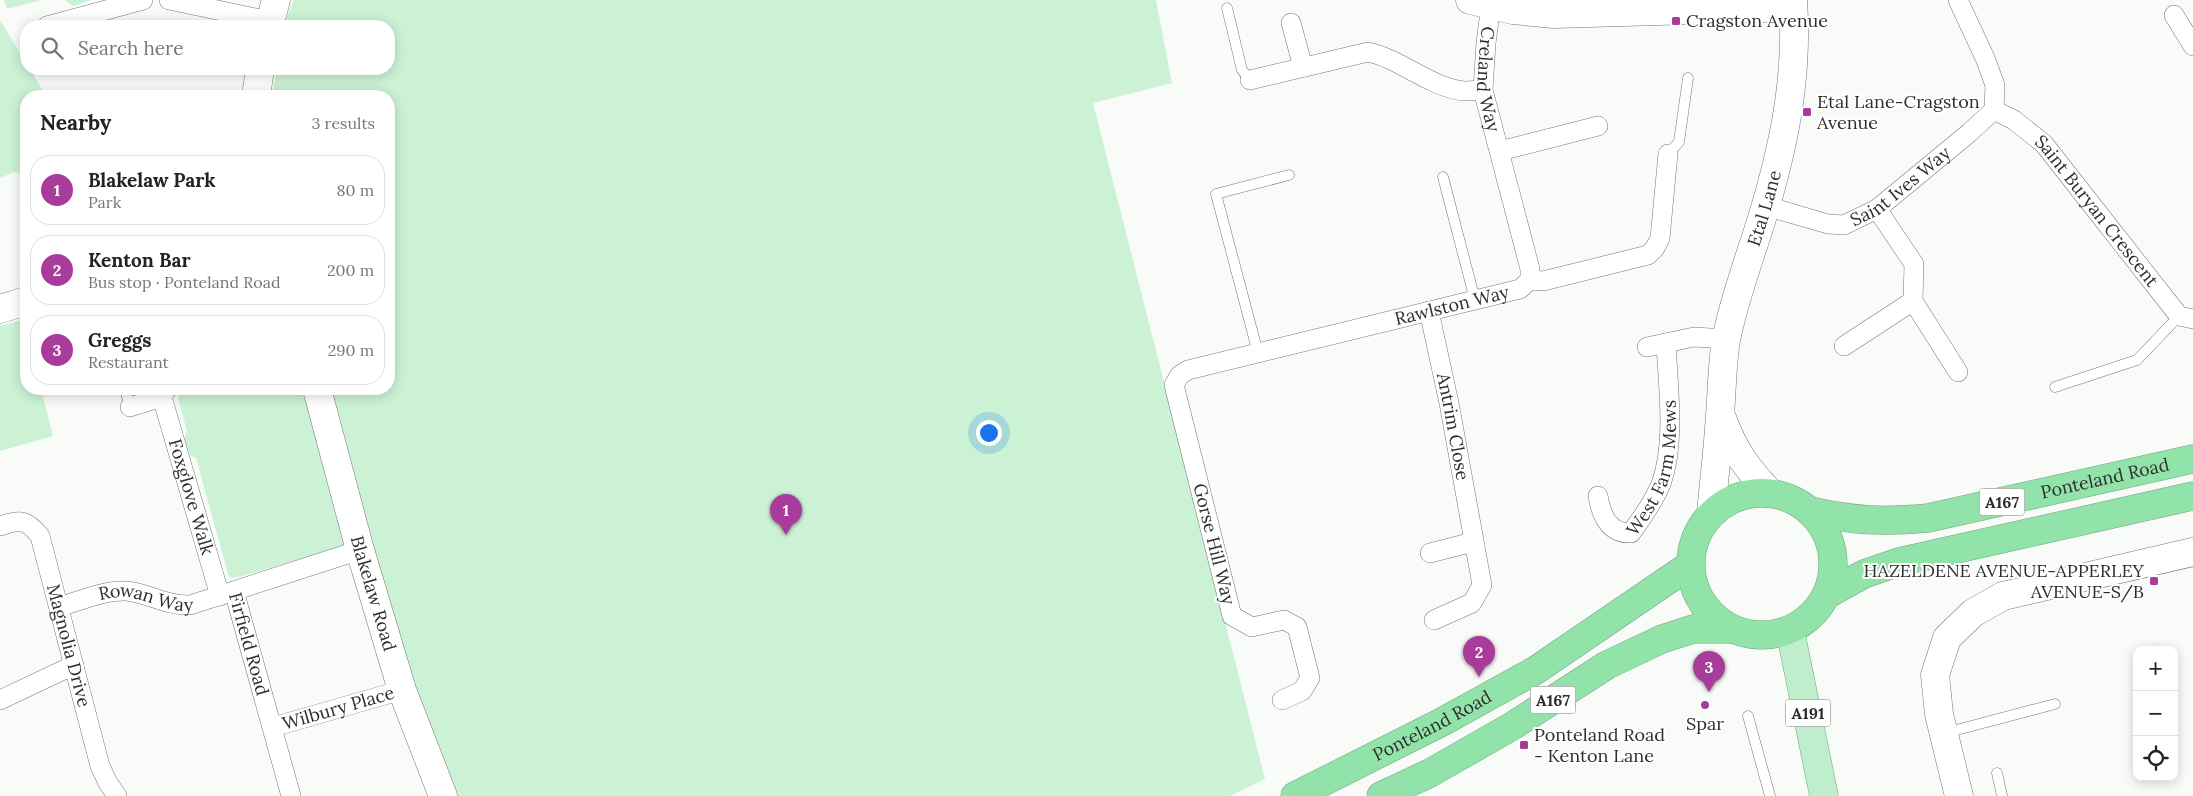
<!DOCTYPE html>
<html lang="en">
<head>
<meta charset="utf-8">
<style>
  :root { --surface:#fff; --page:#f2f2f2; --text:#222; --muted:#767676; --line:#e0e0e0; --accent:#a93c9b }
  body { margin:0; font-family:Lora,serif; background:var(--page); color:var(--text) }
  .controls { position:absolute; right:15px; bottom:15px; display:grid; overflow:hidden; border-radius:10px; box-shadow:0 2px 12px #0003 }
  .controls button { width:45px; height:45px; display:grid; place-items:center; padding:0; border:0; border-bottom:1px solid var(--line); background:var(--surface); color:var(--text); font:25px sans-serif }
  .you { position:absolute; left:988px; top:432px; width:18px; height:18px; margin:-12px; border:4px solid #fff; border-radius:50%; background:#1a73e8; box-shadow:0 0 0 8px #1a73e833 }
  .badge { display:grid; place-items:center; width:32px; height:32px; border-radius:50%; background:var(--accent); color:#fff; font-size:16px; font-weight:700 }
  .pin { position:absolute; translate:-50% -41px; filter:drop-shadow(0 1px 2px #0008) }
  .pin::after { content:''; position:absolute; top:26px; width:18px; height:15px; background:inherit; clip-path:polygon(0 0,100% 0,50% 100%) }
  .list { margin:0; padding:0; list-style:none }
  h2 { display:flex; justify-content:space-between; align-items:center; height:65px; margin:0; padding:0 20px; font-size:21px }
  h2 small { font-size:16px; font-weight:400; color:var(--muted) }
  .list li { display:grid; grid-template-columns:32px 1fr auto; gap:15px; align-items:center; box-sizing:border-box; height:70px; margin:0 10px 10px; padding:0 10px; border:1px solid var(--line); border-radius:20px }
  .list b { display:block; font-size:19px; white-space:nowrap }
  .list p { margin:0; font-size:16px; white-space:nowrap; color:var(--muted) }
  .list em { font-size:16px; font-style:normal; color:var(--muted) }
  .icon { flex:none; width:28px; height:28px; fill:none; stroke:currentColor; stroke-width:2; stroke-linecap:round; stroke-linejoin:round }
  .map { position:relative; flex:none; width:2193px; height:796px; overflow:hidden }
  .search { position:absolute; background:var(--surface); box-shadow:0 2px 12px #0003; left:20px; top:20px; width:375px; height:55px; display:flex; align-items:center; gap:12px; box-sizing:border-box; padding:0 18px; border-radius:20px; color:var(--muted); font-size:19px }
  .panel { position:absolute; background:var(--surface); box-shadow:0 2px 12px #0003; left:20px; top:90px; width:375px; height:305px; border-radius:20px }
  .map>svg:first-child { display:block }
  .green { fill:#cbf2d5 }
  .lines { fill:none; stroke-linecap:round; stroke-linejoin:round }
  .lane-casing { stroke:#747775; stroke-width:11 }
  .street-casing { stroke:#747775; stroke-width:20 }
  .secondary-casing { stroke:#747775; stroke-width:29 }
  .primary-casing { stroke:#6fa47e; stroke-width:29 }
  .highway-casing { stroke:#6fa47e; stroke-width:29 }
  .lane { stroke:#fff; stroke-width:10 }
  .street { stroke:#fff; stroke-width:19 }
  .secondary { stroke:#fff; stroke-width:28 }
  .primary { stroke:#beeecc; stroke-width:28 }
  .highway { stroke:#92e3aa; stroke-width:28 }
  .poi-dot { fill:#a93c9b; stroke:#fff; stroke-width:2 }
  .labels { text-anchor:middle; stroke-width:4; stroke-linejoin:round; paint-order:stroke }
  .shield { fill:#fff; stroke:#6c6d6c; stroke-width:1 }
  .shield-label { font-size:16px; font-weight:bold; fill:#2d2e2d }
  .poi-label { font-size:18px; fill:#2d2e2d; stroke:#fff; text-anchor:start }
  .street-label { font-size:18px; fill:#2d2e2d; stroke:#fff }
</style>
</head>
<body>
<div class="map">
<svg width="2193" height="796" viewBox="0 0 2193 796">
  <rect width="100%" height="100%" fill="#f8fbf8"/>
  <!-- green -->
  <g class="green">
    <polygon points="4,0 41,0 7,9"/>
    <polygon points="65,0 91,0 73,6"/>
    <polygon points="294,0 1156,0 1172,83 1093,103 1265,779 1230,796 455,796 409,681 332,389 389,389 389,96 272,96 272,94 277,69 389,69 389,26 285,26 288,13"/>
    <polygon points="0,20 26,63 26,69 30,69 46,96 26,96 26,174 14,172 0,178"/>
    <polygon points="22,320 26,334 26,389 41,389 53,436 0,451 0,326"/>
    <polygon points="181,389 306,389 349,544 243,576 232,578 229,577 196,458 190,455 184,439 187,431 178,399"/>
  </g>
  <g class="lines">
    <defs>
      <g id="lane">
        <polyline points="1227,8 1242,70 1250,80"/>
        <polyline points="1668,154 1679,142 1688,78"/>
        <polyline points="1443,177 1475,300"/>
        <polyline points="1258,353 1216,194 1289,175"/>
        <polyline points="2055,387 2137,360 2179,316"/>
        <polyline points="125,389 130,407"/>
        <polyline points="1748,716 1770,796"/>
        <polyline points="1945,733 2055,704"/>
        <polyline points="1997,773 2002,796"/>
      </g>
      <g id="street">
        <polyline points="169,0 270,21"/>
        <path id="s1" d="M1491,5L1486,43L1483,90L1530,269V280"/>
        <polyline points="2174,15 2193,46"/>
        <polyline points="1291,23 1303,67"/>
        <polyline points="47,26 143,0"/>
        <path d="M1250,80L1368,52C1401,59 1429,87 1464,91C1470,91 1477,90 1483,90"/>
        <path id="s2" d="M1994,110L2014,120L2044,144L2179,316L2193,319"/>
        <polyline points="1500,151 1598,126"/>
        <path id="s3" d="M1766,206L1828,224L1844,225L1877,209L1969,133L1994,110L1995,85L1985,58L1958,0"/>
        <polyline points="1877,209 1914,264 1913,301 1958,372"/>
        <polyline points="1530,280 1543,281 1648,255 1655,248 1660,238 1668,154"/>
        <path id="s4" d="M1429,311L1449,403L1482,585L1472,603L1434,620"/>
        <polyline points="1844,346 1913,301"/>
        <polyline points="1647,347 1694,337 1726,339"/>
        <path id="s5" d="M162,397L220,596"/>
        <polyline points="130,407 162,397 167,389"/>
        <path id="s6" d="M1598,496C1601,515 1609,534 1631,533C1642,518 1654,501 1661,484C1676,443 1668,386 1666,343"/>
        <path id="s7" d="M0,526C20,519 26,519 40,536L100,766L108,783L117,796"/>
        <polyline points="1430,553 1473,542"/>
        <path id="s8" d="M234,591L291,796"/>
        <path id="s9" d="M59,607C80,601 104,590 126,591C149,593 166,606 190,605L360,550"/>
        <polyline points="0,700 74,665"/>
        <path id="s10" d="M1282,700L1302,691L1310,678L1297,627L1284,620L1252,627L1232,616L1174,385L1180,375L1188,370L1520,289L1530,280"/>
        <path id="s11" d="M273,727L402,690"/>
      </g>
      <g id="secondary">
        <polyline points="1470,0 1513,10 1554,14 1793,7"/>
        <polyline points="269,26 276,0"/>
        <polyline points="256,96 260,69"/>
        <polyline points="0,309 26,301"/>
        <path id="s12" d="M317,389L360,550L402,690L443,796"/>
        <path d="M1722,418C1734,451 1746,467 1770,493"/>
        <path id="s13" d="M1711,513C1714,481 1718,448 1720,415C1722,390 1722,365 1726,340C1735,294 1753,250 1766,205C1786,136 1798,72 1793,0"/>
        <polyline points="1959,796 1939,714 1935,675 1947,638 1973,613 2003,596 2193,552"/>
      </g>
      <polyline id="primary" points="1790,630 1824,796"/>
      <g id="highway">
        <circle cx="1762" cy="564" r="71"/>
        <path id="s14" d="M1810,511C1854,521 1883,522 1928,518L2193,459"/>
        <polyline points="1826,595 1864,574 1899,562 2193,496"/>
        <path id="s15" d="M1295,796L1442,722L1536,670L1690,565"/>
        <polyline points="1381,796 1430,773 1514,725 1607,665 1662,639 1693,629 1731,629"/>
      </g>
    </defs>
    <!-- lane casing -->
    <use href="#lane" class="lane-casing"/>
    <!-- street casing -->
    <use href="#street" class="street-casing"/>
    <!-- secondary casing -->
    <use href="#secondary" class="secondary-casing"/>
    <!-- primary casing -->
    <use href="#primary" class="primary-casing"/>
    <!-- highway casing -->
    <use href="#highway" class="highway-casing"/>
    <!-- lane -->
    <use href="#lane" class="lane"/>
    <!-- street -->
    <use href="#street" class="street"/>
    <!-- secondary -->
    <use href="#secondary" class="secondary"/>
    <!-- primary -->
    <use href="#primary" class="primary"/>
    <!-- highway -->
    <use href="#highway" class="highway"/>
  </g>
  <!-- markers -->
  <g class="poi-dot">
    <rect x="1671" y="16" width="10" height="10" rx="2.5"/>
    <rect x="1802" y="107" width="10" height="10" rx="2.5"/>
    <rect x="2149" y="576" width="10" height="10" rx="2.5"/>
    <circle cx="1705" cy="705" r="5"/>
    <rect x="1519" y="740" width="10" height="10" rx="2.5"/>
  </g>
  <g class="labels">
    <!-- shield labels -->
    <g class="shield">
      <rect x="1979.5" y="488.5" width="45" height="27" rx="4"/>
      <rect x="1530.5" y="686.5" width="45" height="27" rx="4"/>
      <rect x="1785.5" y="699.5" width="45" height="27" rx="4"/>
    </g>
    <g class="shield-label">
      <text x="2002" y="508">A167</text>
      <text x="1553" y="706">A167</text>
      <text x="1808" y="719">A191</text>
    </g>
    <!-- poi labels -->
    <g class="poi-label">
      <text x="1686" y="27">Cragston Avenue</text>
      <text x="1817" y="108">Etal Lane-Cragston<tspan x="1817" dy="21">Avenue</tspan></text>
      <text x="2144" y="577" text-anchor="end">HAZELDENE AVENUE-APPERLEY<tspan x="2144" dy="21">AVENUE-S/B</tspan></text>
      <text x="1705" y="730" text-anchor="middle">Spar</text>
      <text x="1534" y="741">Ponteland Road<tspan x="1534" dy="21">- Kenton Lane</tspan></text>
    </g>
    <!-- street labels -->
    <g class="street-label">
      <text dy="6" stroke="none"><textPath href="#s1" startOffset="75">Creland Way</textPath></text>
      <text dy="6" stroke="none"><textPath href="#s3" startOffset="149">Saint Ives Way</textPath></text>
      <text dy="6" stroke="none"><textPath href="#s13" startOffset="311">Etal Lane</textPath></text>
      <text dy="6" stroke="none"><textPath href="#s2" startOffset="146">Saint Buryan Crescent</textPath></text>
      <text dy="6" stroke="none"><textPath href="#s10" startOffset="691">Rawlston Way</textPath></text>
      <text dy="6" stroke="none"><textPath href="#s4" startOffset="118">Antrim Close</textPath></text>
      <text dy="6" stroke="none"><textPath href="#s6" startOffset="126">West Farm Mews</textPath></text>
      <text dy="6" stroke="none"><textPath href="#s14" startOffset="300">Ponteland Road</textPath></text>
      <text dy="6" stroke="none"><textPath href="#s5" startOffset="104">Foxglove Walk</textPath></text>
      <text transform="translate(1214 544) rotate(76)" y="6">Gorse Hill Way</text>
      <text dy="6" stroke="none"><textPath href="#s12" startOffset="212">Blakelaw Road</textPath></text>
      <text dy="6" stroke="none"><textPath href="#s9" startOffset="90">Rowan Way</textPath></text>
      <text dy="6" stroke="none"><textPath href="#s7" startOffset="159">Magnolia Drive</textPath></text>
      <text dy="6" stroke="none"><textPath href="#s8" startOffset="55">Firfield Road</textPath></text>
      <text dy="6" stroke="none"><textPath href="#s11" startOffset="68">Wilbury Place</textPath></text>
      <text dy="6" stroke="none"><textPath href="#s15" startOffset="154">Ponteland Road</textPath></text>
    </g>
  </g>
</svg>
<div class="controls">
<button>+</button>
<button>−</button>
<button><svg class="icon" aria-label="locate" viewBox="0 0 24 24"><circle cx="12" cy="12" r="6"/><path d="M12 2v4M12 18v4M2 12h4M18 12h4"/></svg></button>
</div>
<div class="you"></div>
<div class="pin badge" style="left:786px;top:535px">1</div>
<div class="pin badge" style="left:1479px;top:677px">2</div>
<div class="pin badge" style="left:1709px;top:692px">3</div>
<div class="search"><svg class="icon" aria-label="search" viewBox="0 0 24 24"><circle cx="10" cy="10" r="6"/><path d="M15 15l6 6"/></svg>Search here</div>
<section class="panel">
<h2>Nearby<small>3 results</small></h2>
<ul class="list">
<li><span class="badge">1</span><div><b>Blakelaw Park</b><p>Park</p></div><em>80 m</em></li>
<li><span class="badge">2</span><div><b>Kenton Bar</b><p>Bus stop · Ponteland Road</p></div><em>200 m</em></li>
<li><span class="badge">3</span><div><b>Greggs</b><p>Restaurant</p></div><em>290 m</em></li>
</ul>
</section>
</div>
</body>
</html>
